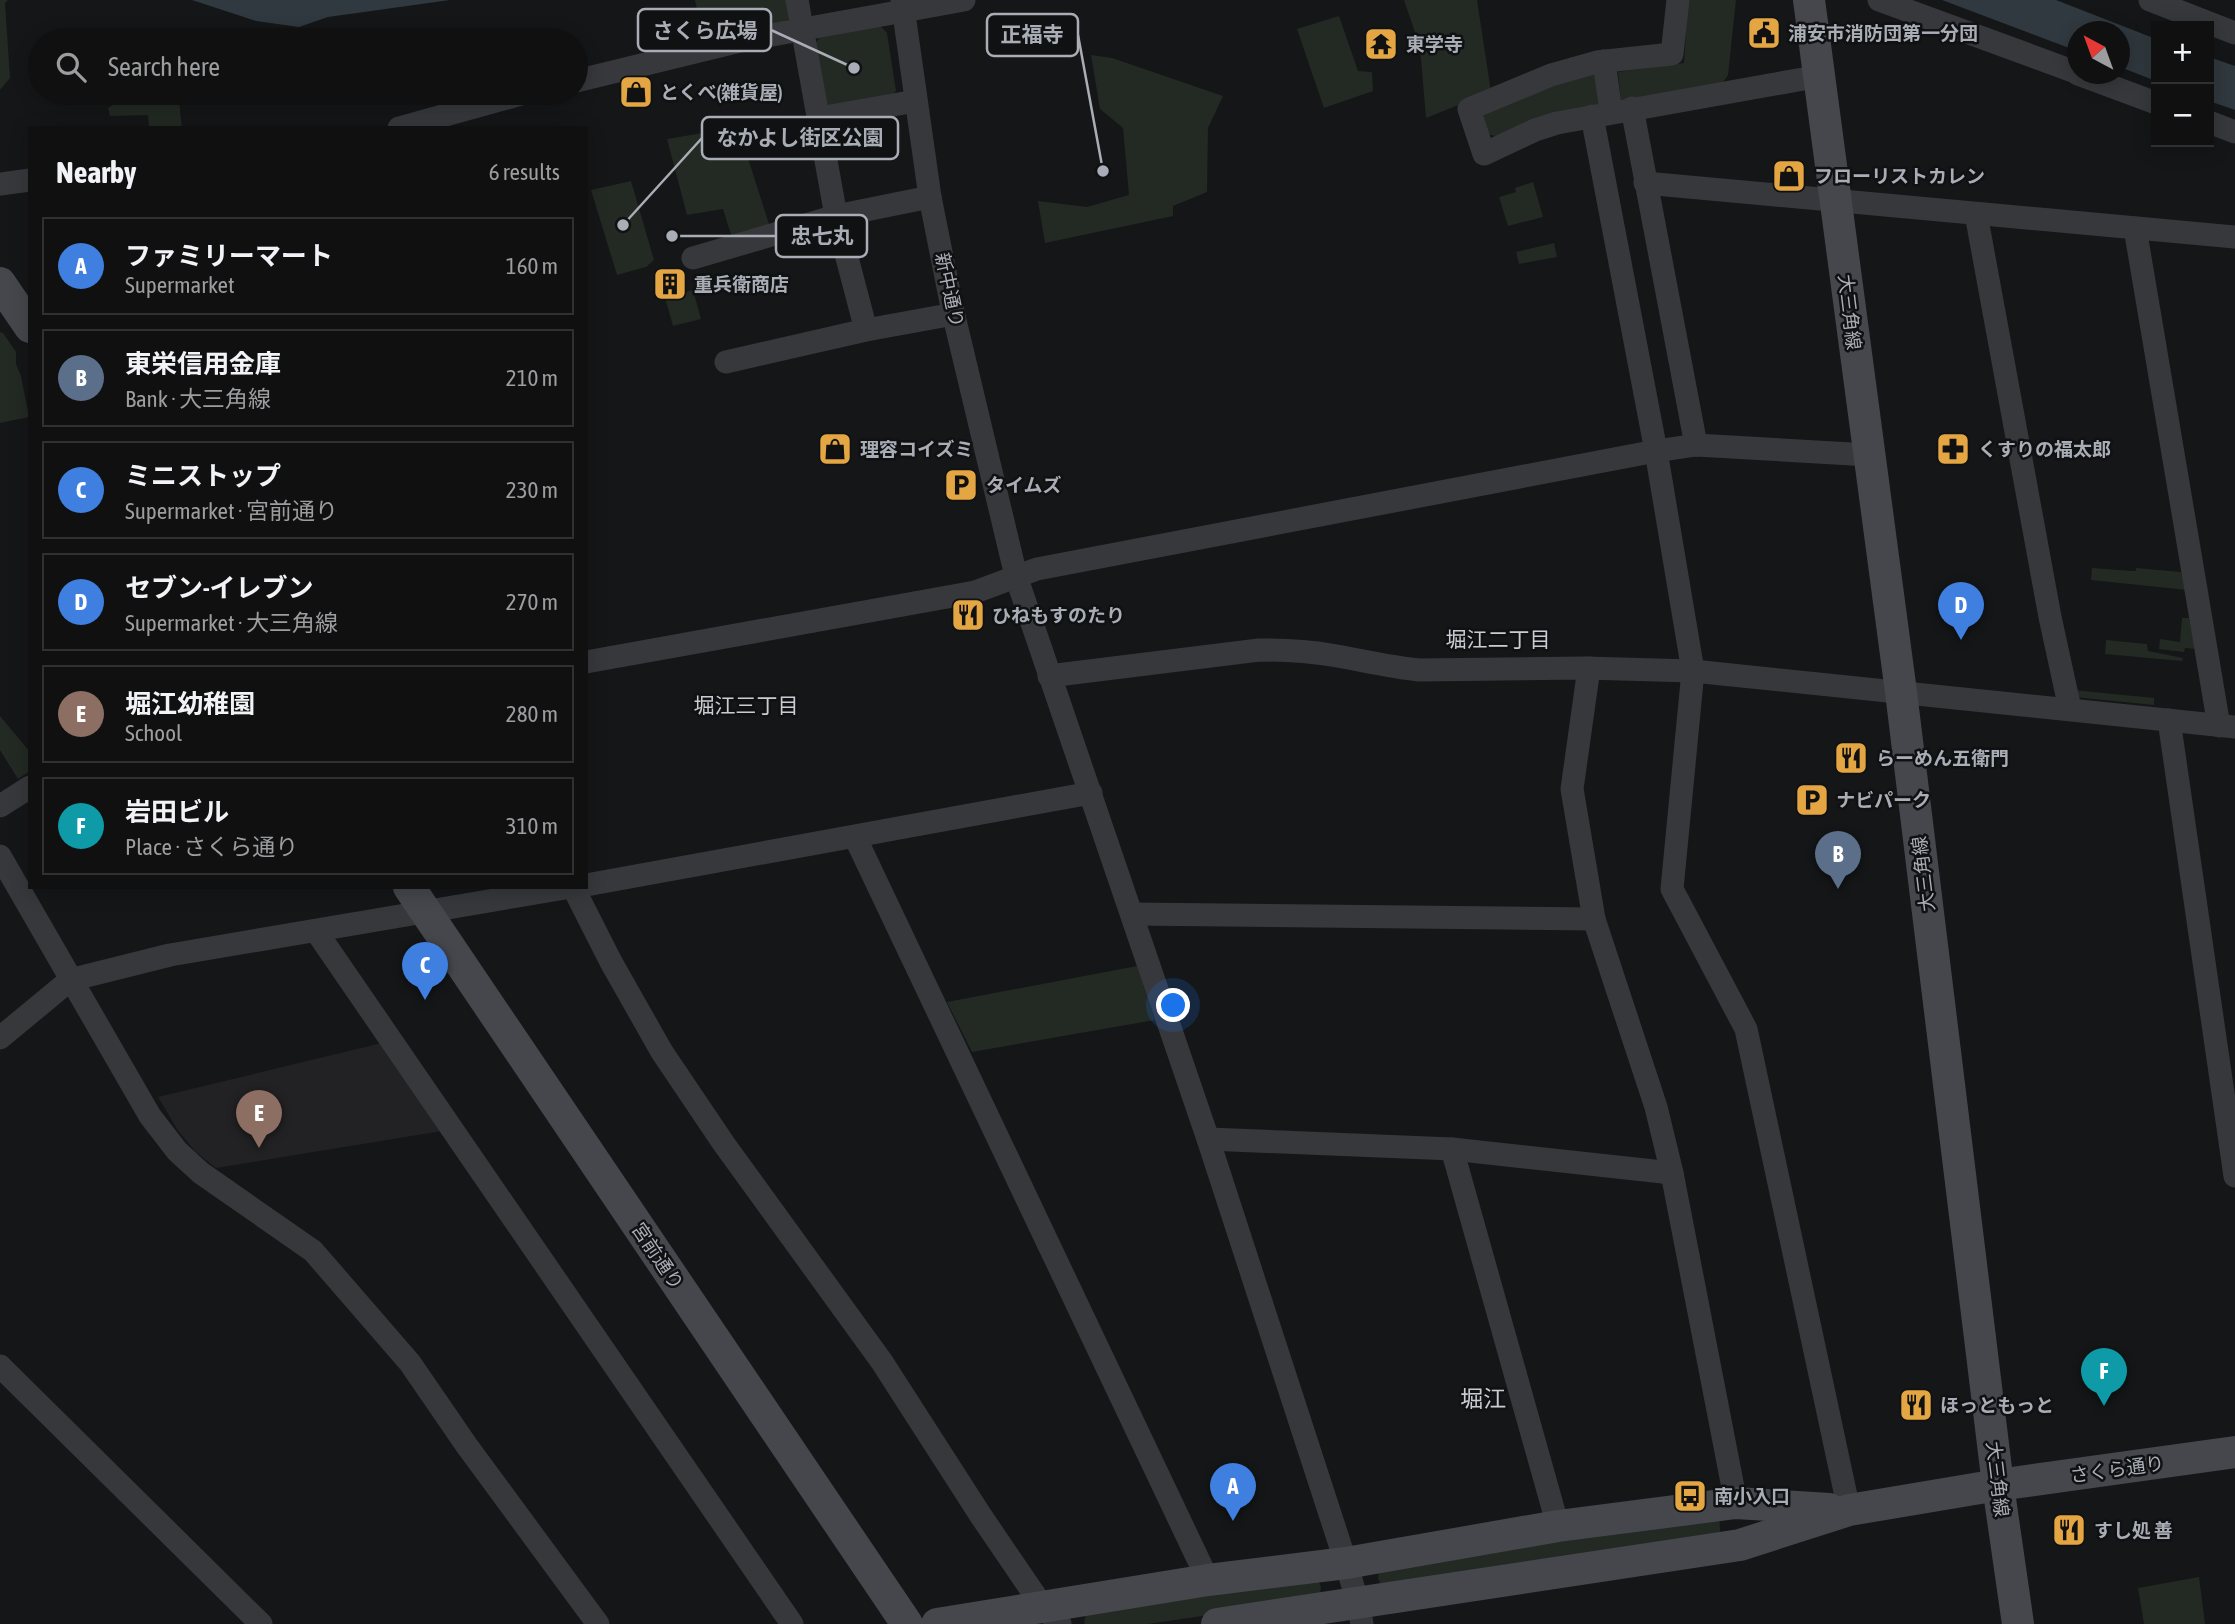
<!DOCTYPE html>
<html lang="en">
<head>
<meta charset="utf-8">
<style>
  :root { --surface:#101011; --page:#19191a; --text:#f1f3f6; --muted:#9c9d9f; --line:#303031; --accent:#1a73e8 }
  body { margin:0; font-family:"Asap Condensed","Noto Sans JP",sans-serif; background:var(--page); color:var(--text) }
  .controls { position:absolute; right:21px; top:21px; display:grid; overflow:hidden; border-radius:0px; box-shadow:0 4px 18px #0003 }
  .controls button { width:63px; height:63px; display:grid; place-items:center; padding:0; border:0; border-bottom:2px solid var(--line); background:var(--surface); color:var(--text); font:35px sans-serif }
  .compass { position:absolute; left:2067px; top:21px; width:63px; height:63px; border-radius:50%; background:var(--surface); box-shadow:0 4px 18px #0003; rotate:319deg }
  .you { position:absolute; left:1174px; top:1006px; width:24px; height:24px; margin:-18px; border:5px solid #fff; border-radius:50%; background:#1a73e8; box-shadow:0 0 0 10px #1a73e833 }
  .badge { display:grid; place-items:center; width:46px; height:46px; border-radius:50%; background:var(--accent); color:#fff; font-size:23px; font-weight:700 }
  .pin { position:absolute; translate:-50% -58px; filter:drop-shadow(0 2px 4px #0008) }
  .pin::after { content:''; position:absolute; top:37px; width:24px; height:21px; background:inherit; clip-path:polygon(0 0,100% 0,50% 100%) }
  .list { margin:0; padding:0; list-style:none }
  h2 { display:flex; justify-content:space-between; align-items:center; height:91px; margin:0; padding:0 28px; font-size:30px }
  h2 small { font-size:23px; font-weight:400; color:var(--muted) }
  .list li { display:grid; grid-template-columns:46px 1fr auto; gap:21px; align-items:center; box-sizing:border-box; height:98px; margin:0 14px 14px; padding:0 14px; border:2px solid var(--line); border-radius:0px }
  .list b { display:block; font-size:26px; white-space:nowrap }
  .list p { margin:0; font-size:23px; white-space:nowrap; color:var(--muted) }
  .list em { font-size:23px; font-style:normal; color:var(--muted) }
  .icon { flex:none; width:38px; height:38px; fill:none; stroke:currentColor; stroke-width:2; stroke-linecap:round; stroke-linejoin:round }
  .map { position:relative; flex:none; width:2235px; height:1624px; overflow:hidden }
  .search { position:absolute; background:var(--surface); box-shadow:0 4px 18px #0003; left:28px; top:28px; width:560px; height:77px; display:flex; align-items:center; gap:18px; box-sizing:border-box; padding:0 24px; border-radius:38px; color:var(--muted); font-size:26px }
  .panel { position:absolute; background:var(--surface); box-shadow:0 4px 18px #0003; left:28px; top:126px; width:560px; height:763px; border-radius:0px }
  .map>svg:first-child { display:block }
  .built { fill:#222224 }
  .green { fill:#222a23 }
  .water { fill:#30393f }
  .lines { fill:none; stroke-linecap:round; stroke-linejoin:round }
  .street { stroke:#37383c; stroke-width:23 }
  .secondary { stroke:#45474c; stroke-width:32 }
  .labels { text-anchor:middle; stroke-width:5; stroke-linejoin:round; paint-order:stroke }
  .poi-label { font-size:19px; font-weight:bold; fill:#a9adb6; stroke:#101112; text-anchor:start }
  .street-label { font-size:19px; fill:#a9adb6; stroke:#101112 }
  .neighbourhood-label { font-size:21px; fill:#c9ccd2; stroke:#101112 }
  .quarter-label { font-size:23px; fill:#c9ccd2; stroke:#101112 }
  .leader { fill:none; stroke:#a9adb6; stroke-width:2.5 }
  .callout-dot { fill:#a9adb6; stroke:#101112; stroke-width:2.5 }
  .callout { fill:#101112; stroke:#a9adb6; stroke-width:2.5 }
  .callout-label { font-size:21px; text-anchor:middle; font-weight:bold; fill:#a9adb6 }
</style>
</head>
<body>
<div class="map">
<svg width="2235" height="1624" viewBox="0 0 2235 1624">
  <rect width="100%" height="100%" fill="#151617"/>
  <!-- built -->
  <polygon class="built" points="382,1043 442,1131 216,1168 196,1152 179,1132 158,1097"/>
  <!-- green -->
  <g class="green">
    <polygon points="0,0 8,0 5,3 10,78 0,90"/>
    <polygon points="695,0 789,0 792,16 783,24 704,42"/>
    <polygon points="1404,0 1477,0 1491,92 1426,118 1420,47"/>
    <polygon points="1688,0 1736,0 1728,75 1724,81 1715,86 1621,100 1618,72 1684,63"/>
    <polygon points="1339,16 1358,71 1372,72 1373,91 1324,108 1297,29"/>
    <polygon points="880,26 887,33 896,91 888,100 832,109 822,101 813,45 820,38"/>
    <polygon points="1091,55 1112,58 1223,96 1208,128 1207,192 1173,206 1173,216 1045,243 1038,201 1087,207 1129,195 1123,128 1100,109"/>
    <polygon points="1590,72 1600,76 1604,105 1495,136 1484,133 1483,110"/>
    <polygon points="132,93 178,93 182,128 149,128 148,115 110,116 108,108"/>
    <polygon points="738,127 770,227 732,238 723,209 687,215 667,139"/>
    <polygon points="631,181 654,260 646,267 617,275 591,190"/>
    <polygon points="1533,182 1543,217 1508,226 1499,197 1516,192 1515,188"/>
    <polygon points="1554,243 1557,257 1519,264 1516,252"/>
    <polygon points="693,290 701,319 673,326 665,298"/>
    <polygon points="0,332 3,333 16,352 16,364 21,376 29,417 0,423"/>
    <polygon points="2092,568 2132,571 2136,571 2136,568 2181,572 2187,590 2091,580"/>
    <polygon points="2182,618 2189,618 2196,649 2185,648 2184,652 2159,649 2160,639 2180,642"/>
    <polygon points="2106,640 2147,644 2148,651 2183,658 2182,661 2105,654"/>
    <polygon points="2073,690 2154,698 2154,705 2074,697"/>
    <polygon points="0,716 30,752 30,771 18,779 0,750"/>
    <polygon points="1137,966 1155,1020 972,1052 947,1002"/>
    <polygon points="1719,1517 1721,1539 1382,1586 1378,1579 1379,1571 1387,1565"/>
    <polygon points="2199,1577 2205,1624 2144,1624 2138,1588"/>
    <polygon points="1318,1579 1321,1587 1320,1595 1315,1599 1148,1624 1085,1624 1084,1622 1086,1614"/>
  </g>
  <!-- water -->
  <g class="water">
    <polygon points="192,0 450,0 328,17 299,27 256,21"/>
    <polygon points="1942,0 2056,0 2156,39 2156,81 2120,67 2120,32 2078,32 2077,51"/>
    <polygon points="2209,57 2235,66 2235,110 2209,101"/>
  </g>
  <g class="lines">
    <!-- street -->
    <g class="street">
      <polyline points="797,0 836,216 866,330"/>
      <polyline points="902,0 930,197 953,312 1016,576 1208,1139 1346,1563 1358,1603 1362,1624"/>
      <polyline points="1678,0 1672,54 1597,62 1551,75 1469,109 1484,154 1535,130 1557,123 1820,76"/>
      <polyline points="1879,0 2078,73"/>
      <polyline points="2150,0 2235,33"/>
      <polyline points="1604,61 1611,112"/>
      <polyline points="2078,74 2156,103"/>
      <polyline points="576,81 744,40 964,0"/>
      <polyline points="1632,108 1696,445"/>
      <polyline points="1592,116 1656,451 1693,671 1672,889 1746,1029 1849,1510"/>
      <polyline points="819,118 916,101"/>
      <polyline points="2209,122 2235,132"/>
      <polyline points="399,128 525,93"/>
      <polyline points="1645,183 2235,237"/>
      <polyline points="0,184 30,180"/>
      <polyline points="1976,214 2050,617 2070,709"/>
      <polyline points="2135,228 2219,726"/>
      <polyline points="693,258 836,216 930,197"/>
      <polyline points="726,362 866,330 954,314"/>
      <polyline points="586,662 975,592 1037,569 1656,451 1696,445 1869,455"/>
      <polyline points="1589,668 1572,789 1594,919 1656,1107 1672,1173 1736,1503"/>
      <path d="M1049,676L1259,650C1283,650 1307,651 1331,655C1361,660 1389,667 1419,670L1584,668L1693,671L2235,727"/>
      <polyline points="2169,720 2235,1176"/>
      <polyline points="0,806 30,787"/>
      <polyline points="855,837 1208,1580"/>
      <polyline points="0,856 150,1116 177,1151 201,1173 313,1251 410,1363 467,1446 598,1624"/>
      <polyline points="586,885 1091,793"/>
      <polyline points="573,887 611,962 662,1052 724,1144 882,1362 981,1516 1043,1607 1060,1624"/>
      <polyline points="1132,914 1594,919"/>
      <polyline points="316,931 792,1624"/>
      <polyline points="0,1038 70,980 170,955 571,887"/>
      <polyline points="1208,1139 1452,1149 1672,1173"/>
      <polyline points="1452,1149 1558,1526"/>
      <polyline points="0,1366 261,1624"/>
    </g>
    <!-- secondary -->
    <g class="secondary">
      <polyline points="1809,0 1901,692 1998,1485 2018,1624"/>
      <polyline points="0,283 30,327"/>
      <polyline points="409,887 907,1624"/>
      <polyline points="937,1624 1208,1580 1346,1563 1558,1526 1736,1503 1829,1509"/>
      <polyline points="1217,1624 1740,1545 1849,1510 1998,1485 2235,1452"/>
    </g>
  </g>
  <!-- icons -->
  <defs>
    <symbol id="civic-square" viewBox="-11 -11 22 22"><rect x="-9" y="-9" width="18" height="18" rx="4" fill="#e3a642" stroke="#101112"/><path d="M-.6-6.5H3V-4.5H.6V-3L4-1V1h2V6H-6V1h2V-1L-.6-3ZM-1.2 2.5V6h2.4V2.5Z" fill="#111"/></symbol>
    <symbol id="temple-square" viewBox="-11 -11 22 22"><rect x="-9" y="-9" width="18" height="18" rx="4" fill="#e3a642" stroke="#101112"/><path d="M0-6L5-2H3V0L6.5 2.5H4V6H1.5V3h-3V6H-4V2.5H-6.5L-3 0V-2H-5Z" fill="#111"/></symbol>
    <symbol id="shop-square" viewBox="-11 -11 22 22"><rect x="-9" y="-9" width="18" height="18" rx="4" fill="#e3a642" stroke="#101112"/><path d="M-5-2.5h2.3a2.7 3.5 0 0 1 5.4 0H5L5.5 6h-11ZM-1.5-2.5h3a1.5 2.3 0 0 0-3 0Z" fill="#111"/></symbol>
    <symbol id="building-square" viewBox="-11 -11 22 22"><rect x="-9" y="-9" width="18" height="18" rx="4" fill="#e3a642" stroke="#101112"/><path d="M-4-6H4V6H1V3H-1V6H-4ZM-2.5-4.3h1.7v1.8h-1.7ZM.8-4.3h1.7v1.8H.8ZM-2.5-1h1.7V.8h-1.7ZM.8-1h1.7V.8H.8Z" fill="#111"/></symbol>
    <symbol id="pharmacy-square" viewBox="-11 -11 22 22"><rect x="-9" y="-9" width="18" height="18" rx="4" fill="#e3a642" stroke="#101112"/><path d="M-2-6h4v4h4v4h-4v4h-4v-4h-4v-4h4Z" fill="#111"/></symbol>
    <symbol id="parking-square" viewBox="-11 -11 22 22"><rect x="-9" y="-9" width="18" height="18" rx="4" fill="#e3a642" stroke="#101112"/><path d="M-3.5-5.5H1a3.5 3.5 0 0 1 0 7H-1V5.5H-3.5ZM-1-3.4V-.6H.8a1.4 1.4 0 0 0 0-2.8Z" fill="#111"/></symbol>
    <symbol id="restaurant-square" viewBox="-11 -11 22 22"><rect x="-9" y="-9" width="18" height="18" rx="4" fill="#e3a642" stroke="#101112"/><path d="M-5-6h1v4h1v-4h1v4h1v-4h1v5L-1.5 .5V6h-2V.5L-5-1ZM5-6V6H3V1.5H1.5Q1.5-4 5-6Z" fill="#111"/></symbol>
    <symbol id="bus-square" viewBox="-11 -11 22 22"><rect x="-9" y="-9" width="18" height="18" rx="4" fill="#e3a642" stroke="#101112"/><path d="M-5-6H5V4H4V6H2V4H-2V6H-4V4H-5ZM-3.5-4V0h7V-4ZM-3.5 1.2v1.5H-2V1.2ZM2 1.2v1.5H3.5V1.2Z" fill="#111"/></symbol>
  </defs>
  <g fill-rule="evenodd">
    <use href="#civic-square" x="1745" y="14" width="38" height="38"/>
    <use href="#temple-square" x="1362" y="25" width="38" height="38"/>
    <use href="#shop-square" x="617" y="73" width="38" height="38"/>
    <use href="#shop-square" x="1770" y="157" width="38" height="38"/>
    <use href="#building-square" x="651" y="265" width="38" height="38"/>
    <use href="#shop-square" x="816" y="430" width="38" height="38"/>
    <use href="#pharmacy-square" x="1934" y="430" width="38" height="38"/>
    <use href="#parking-square" x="942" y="466" width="38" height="38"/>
    <use href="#restaurant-square" x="949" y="596" width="38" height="38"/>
    <use href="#restaurant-square" x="1832" y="739" width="38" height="38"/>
    <use href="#parking-square" x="1793" y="781" width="38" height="38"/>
    <use href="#restaurant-square" x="1897" y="1386" width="38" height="38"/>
    <use href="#bus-square" x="1671" y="1477" width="38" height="38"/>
    <use href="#restaurant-square" x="2050" y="1511" width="38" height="38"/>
  </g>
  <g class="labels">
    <!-- poi labels -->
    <g class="poi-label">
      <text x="1788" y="40">浦安市消防団第一分団</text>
      <text x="1406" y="51">東学寺</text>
      <text x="660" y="99">とくべ(雑貨屋)</text>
      <text x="1814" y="183">フローリストカレン</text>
      <text x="694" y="291">重兵衛商店</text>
      <text x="860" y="456">理容コイズミ</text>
      <text x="1978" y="456">くすりの福太郎</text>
      <text x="986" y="492">タイムズ</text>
      <text x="992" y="622">ひねもすのたり</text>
      <text x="1876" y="765">らーめん五衛門</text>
      <text x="1836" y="807">ナビパーク</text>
      <text x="1940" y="1412">ほっともっと</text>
      <text x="1714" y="1503">南小入口</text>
      <text x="2094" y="1537">すし処 善</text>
    </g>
    <!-- street labels -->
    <g class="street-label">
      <text transform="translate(950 290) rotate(78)" y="7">新中通り</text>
      <text transform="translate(1850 312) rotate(83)" y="7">大三角線</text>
      <text transform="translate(1923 874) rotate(-97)" y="7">大三角線</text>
      <text transform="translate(658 1256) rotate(56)" y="7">宮前通り</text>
      <text transform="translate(2117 1469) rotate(-8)" y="7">さくら通り</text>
      <text transform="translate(1998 1479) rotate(83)" y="7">大三角線</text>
    </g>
    <!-- neighbourhood labels -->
    <g class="neighbourhood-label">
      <text x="1498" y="647">堀江二丁目</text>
      <text x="746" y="713">堀江三丁目</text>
    </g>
    <!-- quarter labels -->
    <g class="quarter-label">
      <text x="1483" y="1407">堀江</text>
    </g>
  </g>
  <!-- callouts -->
  <path class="leader" d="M854 68L771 30M1103 171L1078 35M623 225L702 138M672 236L776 236"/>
  <g class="callout-dot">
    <circle cx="854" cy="68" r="7"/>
    <circle cx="1103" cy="171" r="7"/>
    <circle cx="623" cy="225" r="7"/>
    <circle cx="672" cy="236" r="7"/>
  </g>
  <g class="callout">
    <rect x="638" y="9" width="133" height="42" rx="7"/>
    <rect x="987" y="14" width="91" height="42" rx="7"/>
    <rect x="702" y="117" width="196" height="42" rx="7"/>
    <rect x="776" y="215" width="91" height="42" rx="7"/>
  </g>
  <g class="callout-label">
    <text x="705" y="38">さくら広場</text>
    <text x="1032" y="42">正福寺</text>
    <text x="800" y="145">なかよし街区公園</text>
    <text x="822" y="243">忠七丸</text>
  </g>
</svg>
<div class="controls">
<button>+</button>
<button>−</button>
</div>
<svg class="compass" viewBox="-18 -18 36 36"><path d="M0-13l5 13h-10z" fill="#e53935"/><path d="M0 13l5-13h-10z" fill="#9c9d9f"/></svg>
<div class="you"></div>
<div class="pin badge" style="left:1233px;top:1521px;background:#3f7fe0">A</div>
<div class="pin badge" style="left:1838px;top:889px;background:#5c6f8a">B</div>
<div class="pin badge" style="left:425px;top:1000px;background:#3f7fe0">C</div>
<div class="pin badge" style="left:1961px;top:640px;background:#3f7fe0">D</div>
<div class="pin badge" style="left:259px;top:1148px;background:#8d6e63">E</div>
<div class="pin badge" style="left:2104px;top:1406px;background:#0f9aa8">F</div>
<div class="search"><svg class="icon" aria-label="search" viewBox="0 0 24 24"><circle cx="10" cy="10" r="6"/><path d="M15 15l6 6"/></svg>Search here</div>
<section class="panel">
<h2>Nearby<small>6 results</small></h2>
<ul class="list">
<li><span class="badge" style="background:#3f7fe0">A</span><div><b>ファミリーマート</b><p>Supermarket</p></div><em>160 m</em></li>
<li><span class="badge" style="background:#5c6f8a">B</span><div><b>東栄信用金庫</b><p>Bank · 大三角線</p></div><em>210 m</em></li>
<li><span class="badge" style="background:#3f7fe0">C</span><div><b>ミニストップ</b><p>Supermarket · 宮前通り</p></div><em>230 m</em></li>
<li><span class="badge" style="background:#3f7fe0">D</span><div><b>セブン-イレブン</b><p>Supermarket · 大三角線</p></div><em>270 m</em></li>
<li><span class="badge" style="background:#8d6e63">E</span><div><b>堀江幼稚園</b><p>School</p></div><em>280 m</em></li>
<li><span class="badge" style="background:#0f9aa8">F</span><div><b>岩田ビル</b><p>Place · さくら通り</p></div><em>310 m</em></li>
</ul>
</section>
</div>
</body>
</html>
